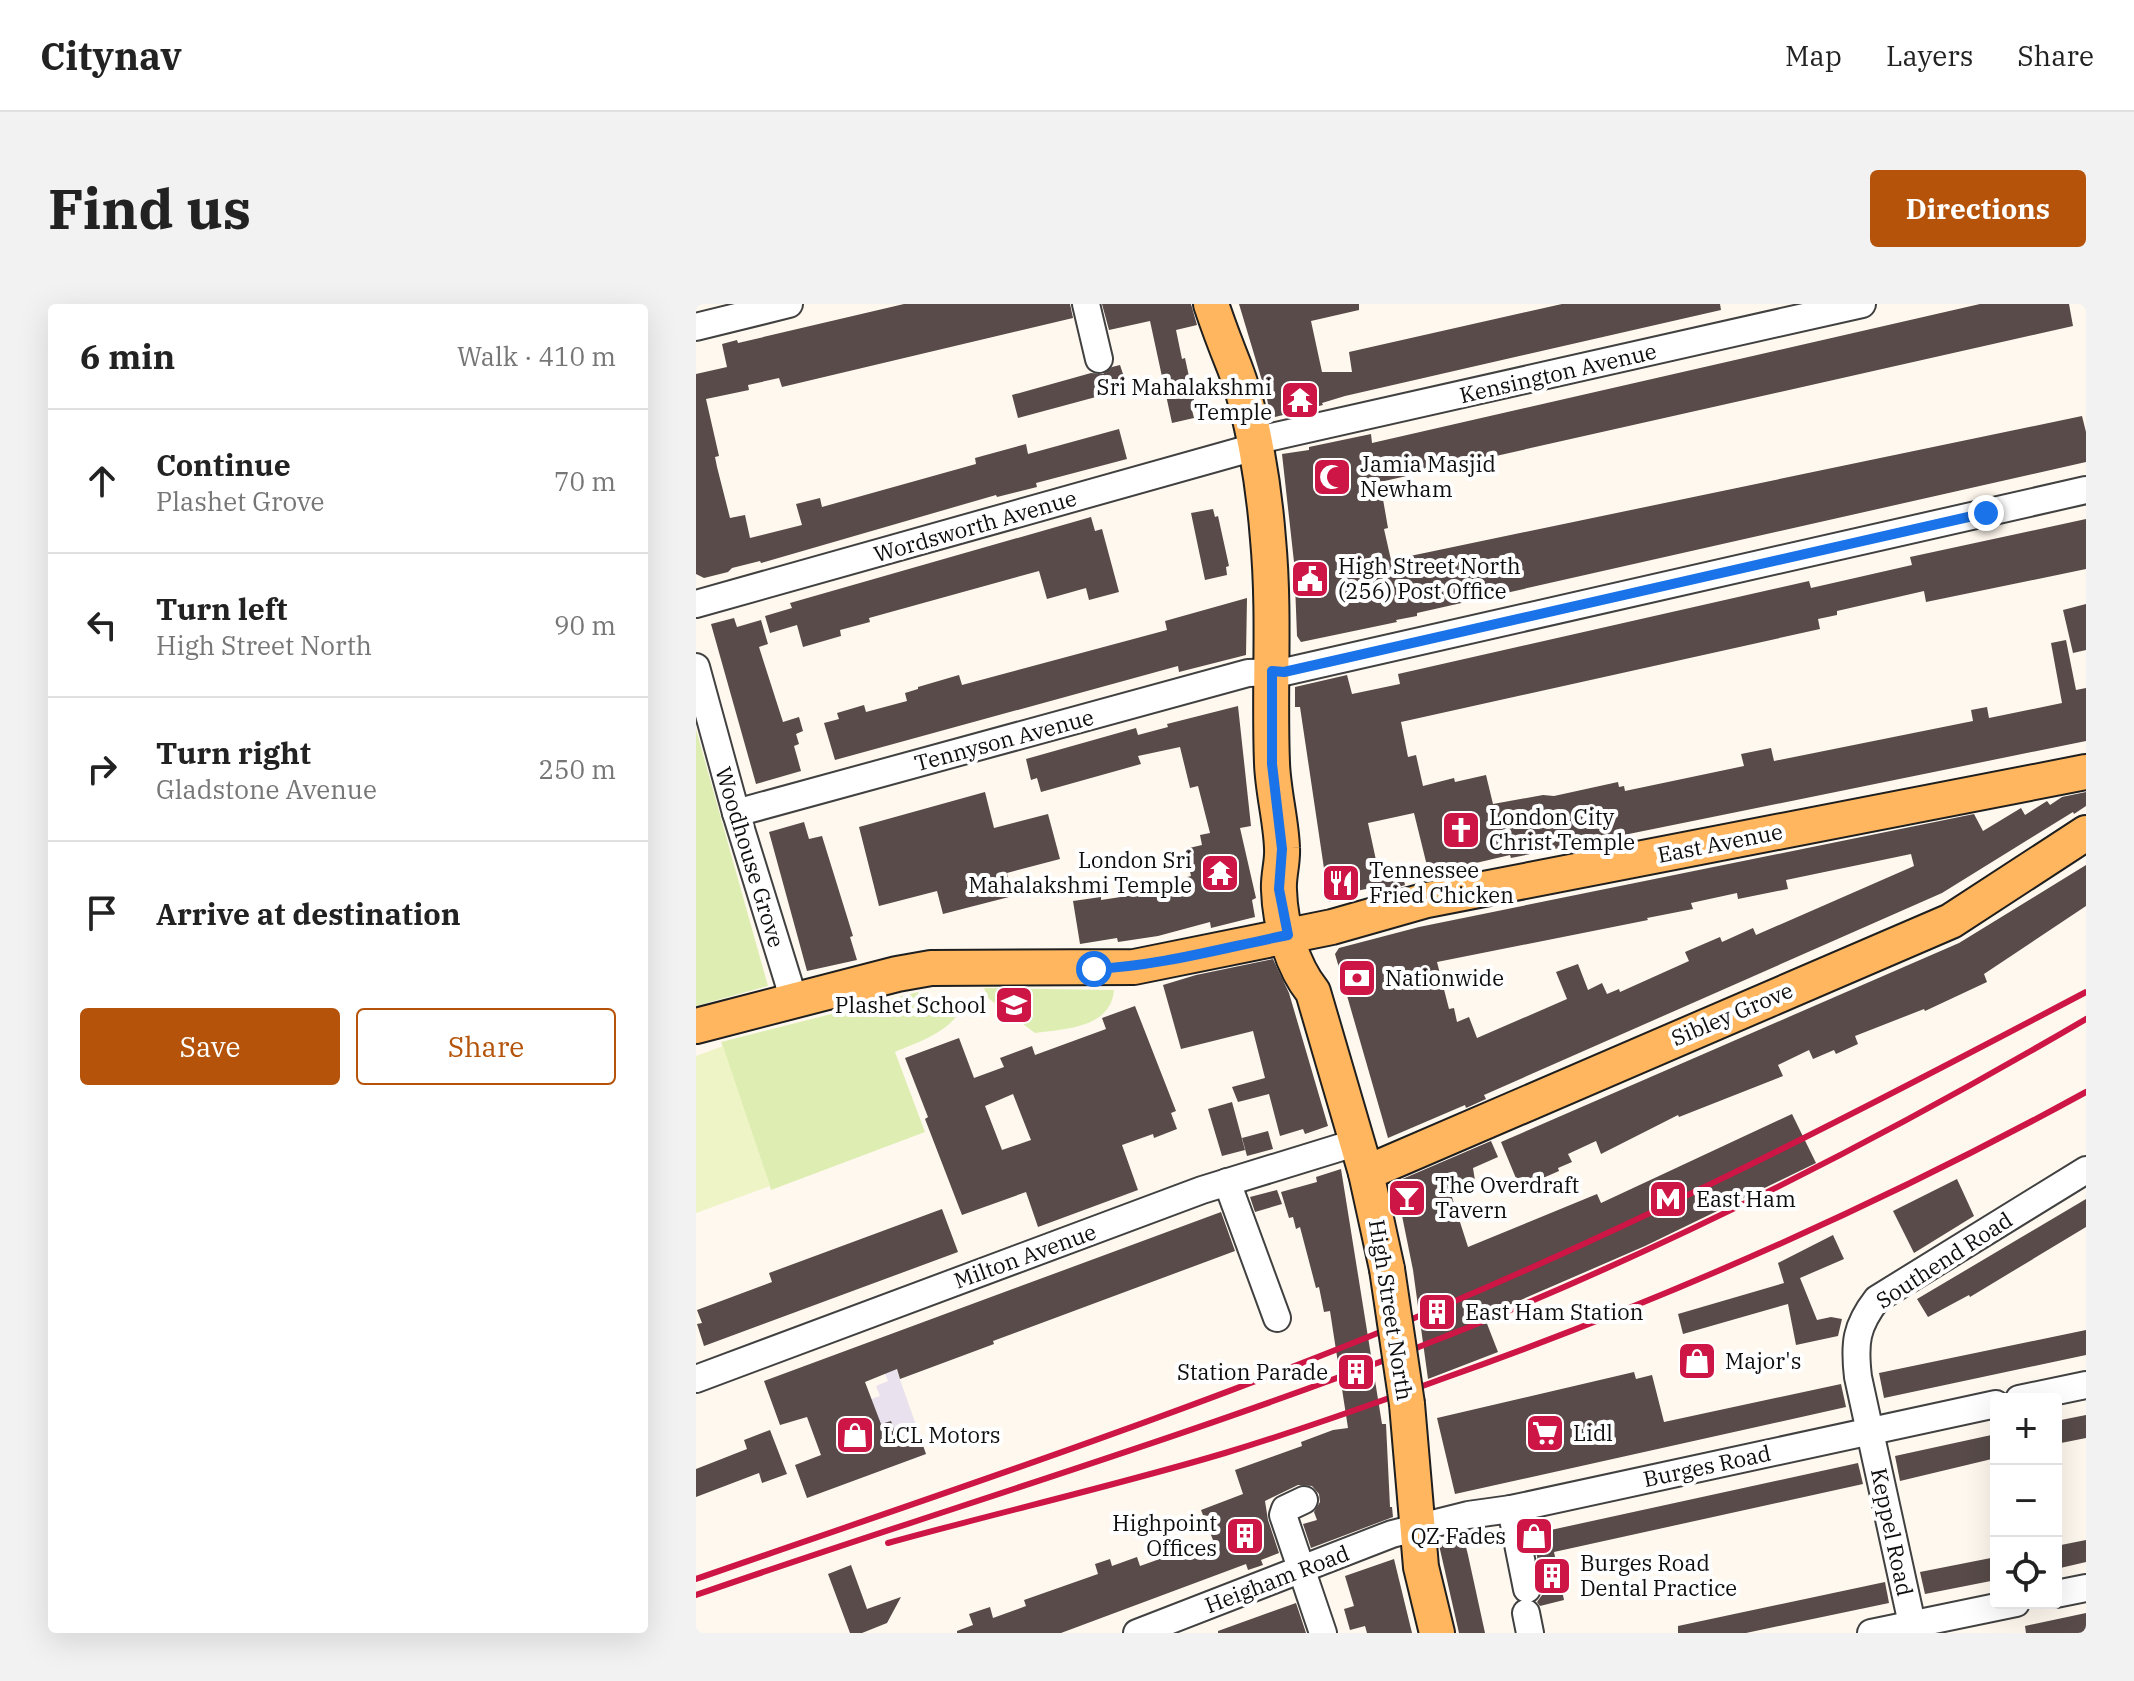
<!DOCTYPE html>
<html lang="en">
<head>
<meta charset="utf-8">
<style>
  :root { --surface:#fff; --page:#f2f2f2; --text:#222; --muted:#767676; --line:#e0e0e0; --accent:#b45309 }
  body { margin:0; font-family:"IBM Plex Serif",serif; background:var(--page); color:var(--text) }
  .controls { position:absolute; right:24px; bottom:24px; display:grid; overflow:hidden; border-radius:8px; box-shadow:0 8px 32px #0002 }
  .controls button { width:72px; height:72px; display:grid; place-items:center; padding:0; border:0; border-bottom:2px solid var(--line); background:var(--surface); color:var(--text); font:40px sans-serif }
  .stop { position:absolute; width:24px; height:24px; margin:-18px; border:6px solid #1a73e8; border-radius:50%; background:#fff }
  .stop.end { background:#1a73e8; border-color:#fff; box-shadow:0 2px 8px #0008 }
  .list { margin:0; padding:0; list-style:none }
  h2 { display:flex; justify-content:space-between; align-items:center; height:104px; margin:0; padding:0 32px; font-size:34px }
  h2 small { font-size:26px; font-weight:400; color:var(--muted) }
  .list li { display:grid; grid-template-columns:52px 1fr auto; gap:24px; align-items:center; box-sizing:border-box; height:144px; padding:0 32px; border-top:2px solid var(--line) }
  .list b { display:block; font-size:30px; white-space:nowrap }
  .list p { margin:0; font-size:26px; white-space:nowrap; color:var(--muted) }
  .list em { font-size:26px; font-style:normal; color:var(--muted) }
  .actions { display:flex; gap:16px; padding:24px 32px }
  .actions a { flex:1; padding:18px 0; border:2px solid var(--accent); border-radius:8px; text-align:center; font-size:28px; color:var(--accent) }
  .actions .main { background:var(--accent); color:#fff }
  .icon { flex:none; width:44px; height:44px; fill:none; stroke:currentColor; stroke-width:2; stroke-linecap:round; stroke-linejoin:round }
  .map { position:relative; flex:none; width:1390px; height:1329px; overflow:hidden; border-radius:8px }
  header { display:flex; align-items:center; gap:48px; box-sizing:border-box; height:112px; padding:0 40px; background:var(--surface); border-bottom:2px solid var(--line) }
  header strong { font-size:38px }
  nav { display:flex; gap:44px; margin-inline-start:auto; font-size:28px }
  .intro { display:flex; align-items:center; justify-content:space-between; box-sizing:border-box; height:192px; padding:0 48px }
  h1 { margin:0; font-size:56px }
  .button { padding:20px 36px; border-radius:8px; background:var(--accent); color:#fff; font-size:28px; font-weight:700 }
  main { display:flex; gap:48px; padding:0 48px }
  aside { flex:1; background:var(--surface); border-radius:8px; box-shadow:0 8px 32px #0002 }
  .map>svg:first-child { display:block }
  .industrial { fill:#e9e1ed }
  .green { fill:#deeeb3 }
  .pitch { fill:#eef4c6 }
  .building { fill:#584b49; fill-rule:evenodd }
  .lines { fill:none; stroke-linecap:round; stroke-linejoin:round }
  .minor-casing { stroke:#414141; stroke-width:30 }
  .major-casing { stroke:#1f1f1f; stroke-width:38 }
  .minor { stroke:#fff; stroke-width:26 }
  .major { stroke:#ffb65e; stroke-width:34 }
  .rail { stroke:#cd1645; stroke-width:6 }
  .major-bridge-casing { stroke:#1f1f1f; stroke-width:38; stroke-linecap:butt }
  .major-bridge { stroke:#ffb65e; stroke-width:34 }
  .route { stroke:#1a73e8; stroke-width:10 }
  .labels { text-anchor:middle; stroke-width:8; stroke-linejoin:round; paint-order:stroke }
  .street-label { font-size:22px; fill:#0e0e0e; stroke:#fff }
  .poi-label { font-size:22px; fill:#0e0e0e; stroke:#fff; text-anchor:start }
</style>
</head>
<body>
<header>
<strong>Citynav</strong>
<nav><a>Map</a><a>Layers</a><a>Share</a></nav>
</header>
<div class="intro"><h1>Find us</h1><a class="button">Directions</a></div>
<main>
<aside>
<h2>6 min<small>Walk · 410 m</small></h2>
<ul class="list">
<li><svg class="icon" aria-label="ahead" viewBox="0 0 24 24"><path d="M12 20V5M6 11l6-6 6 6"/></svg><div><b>Continue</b><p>Plashet Grove</p></div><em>70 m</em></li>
<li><svg class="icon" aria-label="left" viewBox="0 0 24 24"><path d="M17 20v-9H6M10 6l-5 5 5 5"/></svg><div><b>Turn left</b><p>High Street North</p></div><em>90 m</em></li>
<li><svg class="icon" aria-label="right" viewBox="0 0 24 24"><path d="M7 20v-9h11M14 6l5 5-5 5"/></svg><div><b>Turn right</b><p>Gladstone Avenue</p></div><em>250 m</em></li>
<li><svg class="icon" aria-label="arrive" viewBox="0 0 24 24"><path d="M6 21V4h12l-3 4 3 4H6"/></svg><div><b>Arrive at destination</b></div></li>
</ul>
<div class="actions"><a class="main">Save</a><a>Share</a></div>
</aside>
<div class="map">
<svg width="1390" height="1329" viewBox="0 0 1390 1329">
  <rect width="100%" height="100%" fill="#fff8ee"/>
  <!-- industrial -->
  <polygon class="industrial" points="191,1038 230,1150 137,1184 113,1118 184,1092 180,1082 192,1077 185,1060"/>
  <!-- green -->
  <g class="green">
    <polygon points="0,425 72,682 0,702"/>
    <path d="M288,684L418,686C415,724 369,725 339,729L292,694Z"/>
    <path d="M222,688L227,708L266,703C255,728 222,738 199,748L229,828L75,886L25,738Z"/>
  </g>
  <!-- pitch -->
  <polygon class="pitch" points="27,742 74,882 0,909 0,752"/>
  <!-- building -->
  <g class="building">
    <polygon points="208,0 374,0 377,14 86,83 83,74 52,81 53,86 10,95 23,152 19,153 21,163 34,214 49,211 54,234 106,221 100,200 124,194 126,203 280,160 279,154 330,140 332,150 423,125 431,155 340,179 341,183 301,193 300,191 65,259 64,257 36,264 32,268 8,274 0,270 0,70 31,63 26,40 41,36 42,39"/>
    <polygon points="406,0 495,0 501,21 480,26 486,55 489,54 500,105 496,106 498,114 476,119 454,17 413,26"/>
    <polygon points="543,0 663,0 663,6 615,17 626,68 656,68 653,48 866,0 1024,0 1025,6 649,92 626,99 627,101 575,114 570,90"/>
    <polygon points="1284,0 1373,0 1377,22 684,178 692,224 688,225 695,256 1386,112 1390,128 1390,158 721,309 721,312 700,316 701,318 605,338 601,332 599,280 607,278 602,257 598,258 586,150 613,146 613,143 675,130 676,139"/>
    <polygon points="424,61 429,76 408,82 411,90 322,114 316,91 395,69 407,70 416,63"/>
    <polygon points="517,205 519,213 522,212 533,262 530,263 531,271 509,276 495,209"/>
    <polygon points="395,213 399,227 406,225 423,288 393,296 390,284 351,295 343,267 173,314 174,318 144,326 145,332 107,343 101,321 74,329 69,312 96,304 94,299"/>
    <polygon points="1390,215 1390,265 1230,298 1228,287 1141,307 1141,311 1122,315 1124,325 705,418 712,453 720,451 727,482 758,474 759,478 790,471 797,500 847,491 858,492 922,478 923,483 928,482 929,487 1048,462 1045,450 1075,444 1078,457 1277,417 1275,406 1291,403 1293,414 1366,399 1355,339 1370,336 1380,386 1390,384 1390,437 815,554 814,551 733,570 718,509 672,519 683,570 705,565 709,581 687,588 685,582 655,588 656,593 633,598 604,403 599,403 599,383 651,371 656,390 704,380 702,370 1113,277 1115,284 1216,261 1214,253"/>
    <polygon points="551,294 550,351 483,368 482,362 139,456 128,419 143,415 141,409 168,401 170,408 211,397 209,389 222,385 222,383 263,371 266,381 471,326 469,317"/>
    <polygon points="1390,300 1390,346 1377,349 1367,306"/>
    <polygon points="38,314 41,323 65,316 72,340 63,343 87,418 103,413 107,427 100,430 103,440 98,442 105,467 60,480 15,320"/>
    <polygon points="542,402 555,522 544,524 560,594 556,596 559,613 515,624 514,618 462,632 422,638 421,634 384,640 377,597 405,593 405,596 451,589 450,584 495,572 489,545 506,541 504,531 514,529 502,482 494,484 484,443 442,452 445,460 345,488 341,474 335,476 330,455 440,424 442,431 472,423 471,420"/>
    <polygon points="289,488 298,524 352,510 364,555 311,569 317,592 274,603 247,610 241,587 183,602 163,523"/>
    <path d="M1390,488V502L1378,510L1377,508L1246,589L788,791L790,795L770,804L769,801L692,834L639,650L643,644L723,623L1278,510L1287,527L1325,504L1329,511L1351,497L1354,501L1366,493ZM1215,550L1218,562L1060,631L1057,624L1026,638L1024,633L989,648L993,657L924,688L923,685L911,690L906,679L892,686L882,660L860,668L871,695L781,734L773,713L761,718L758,704L753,705L741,658L952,616L951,614L997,605L995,599L1041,589L1042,595L1092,585L1090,576Z"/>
    <polygon points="108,518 113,535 126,532 157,632 154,633 161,656 111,667 73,528"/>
    <polygon points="1390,561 1390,602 1288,670 1291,678 1229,707 1228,705 1159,732 1162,740 1140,750 1138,746 1117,755 1113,746 1082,761 1087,772 983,813 982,811 905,850 900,837 872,850 876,858 862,864 863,867 824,884 805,838 1263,639"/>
    <polygon points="577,655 593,689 632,822 609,830 607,825 584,832 573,790 542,798 536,783 569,774 557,727 485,745 467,681 500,671"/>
    <path d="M439,702L480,807L475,809L481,825L458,834L457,830L426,841L442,886L342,923L330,888L266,911L229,815L232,813L209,754L263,734L278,774L308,763L304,754L336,742L339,751L410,725L406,714ZM317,790L335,836L306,846L289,802Z"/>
    <polygon points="536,798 549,846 526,852 512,805"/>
    <polygon points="1096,810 1120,859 949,942 788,1012 802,1048 732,1075 717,966 700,882 704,876 795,837 802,853 777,864 780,883 755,890 772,943 901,890 905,899"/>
    <polygon points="572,827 577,845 551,852 546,834"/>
    <polygon points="645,865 686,1120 690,1120 694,1203 696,1203 697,1213 615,1244 607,1220 621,1216 618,1208 624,1198 623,1190 616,1182 602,1181 569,1197 572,1216 583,1249 565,1256 567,1261 552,1266 550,1260 365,1329 261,1329 261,1327 277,1321 273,1310 294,1303 297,1314 330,1302 328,1296 402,1270 399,1260 414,1255 416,1262 441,1253 444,1262 517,1236 505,1206 547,1190 539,1166 606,1142 605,1138 637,1126 652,1124 634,1007 628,1008 623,983 620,984 604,923 600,925 597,913 593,914 585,888 621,878 620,873"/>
    <polygon points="1261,875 1278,912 1218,949 1197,907"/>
    <polygon points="581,886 586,900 559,908 554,893"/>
    <polygon points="1390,895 1390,923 1274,993 1273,991 1232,1013 1221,995"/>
    <polygon points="246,905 262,948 8,1042 1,1020 6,1019 1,1006 76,978 73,969"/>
    <polygon points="525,908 539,947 297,1037 298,1040 204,1075 201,1065 169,1078 185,1120 195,1117 204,1141 224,1133 230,1150 111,1194 99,1161 125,1151 111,1113 84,1121 68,1077"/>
    <polygon points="1137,931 1148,955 1104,974 1121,1016 1135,1013 1146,1015 1142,1032 1100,1041 1092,1000 987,1030 982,1010 1088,979 1082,959"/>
    <polygon points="1390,1026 1390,1051 1188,1094 1183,1069"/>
    <polygon points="938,1068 940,1075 956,1071 968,1118 1145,1080 1150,1103 759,1190 741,1114"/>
    <polygon points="1390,1111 1390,1134 1360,1140 1360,1117"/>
    <polygon points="74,1126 91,1170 66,1179 63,1169 0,1193 0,1165 51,1145 48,1136"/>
    <polygon points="1300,1130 1300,1154 1204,1177 1199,1152"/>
    <polygon points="1162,1159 1167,1180 858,1248 868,1296 844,1302 841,1298 846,1291 847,1283 836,1227 840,1226 841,1229"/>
    <polygon points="768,1235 772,1251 789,1329 763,1329 743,1241"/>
    <polygon points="1390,1236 1390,1258 1360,1265 1360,1242"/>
    <polygon points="1300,1253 1300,1276 1229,1290 1224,1268"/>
    <polygon points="698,1255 716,1329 671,1329 669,1322 654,1326 648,1305 658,1302 649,1272"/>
    <polygon points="155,1261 171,1305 205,1293 191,1319 166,1329 154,1329 132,1270"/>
    <polygon points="1189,1278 1193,1299 1050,1329 982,1329 982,1322"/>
    <polygon points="600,1299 610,1329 522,1329 522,1327"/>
    <polygon points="1390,1309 1390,1329 1330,1329 1329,1322"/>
  </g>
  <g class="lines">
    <defs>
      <g id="minor">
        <polyline points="390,0 403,55"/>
        <polyline points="0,23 93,0"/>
        <polyline points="558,137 1166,0"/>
        <polyline points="0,300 559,143"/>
        <polyline points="0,363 40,509 93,680 94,697"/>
        <polyline points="40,509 552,369 588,368 1390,186"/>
        <polyline points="531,878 581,1014"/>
        <polyline points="0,1075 506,886 662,838"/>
        <polyline points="1323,1095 1390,1081"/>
        <polyline points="608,1196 589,1205 587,1211 627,1329"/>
        <polyline points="815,1205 831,1285"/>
        <polyline points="1360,1290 1390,1284"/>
        <polyline points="830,1309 834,1329"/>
        <polyline points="441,1329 696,1230 772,1211 815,1205 1300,1100"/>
        <polyline points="1175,1329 1320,1299"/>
        <path d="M1218,1329L1162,1073C1158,1039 1160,1022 1181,995L1390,866"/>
      </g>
      <g id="major">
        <path d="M515,0C522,21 530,42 538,62C557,110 568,183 572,235C579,310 573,384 576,459C577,488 585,516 586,544C587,558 582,572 583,586C584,620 596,662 617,688L670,869L691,965"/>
        <polyline points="0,722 201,670 235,664 438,663 636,623 731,596 1390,468"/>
        <polyline points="670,869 1255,617 1390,529"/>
        <polyline points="711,1100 725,1263 741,1329"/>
      </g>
    </defs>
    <!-- minor casing -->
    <use href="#minor" class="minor-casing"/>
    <!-- major casing -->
    <use href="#major" class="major-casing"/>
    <!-- minor -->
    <use href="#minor" class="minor"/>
    <!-- major -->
    <use href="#major" class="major"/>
    <!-- rail -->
    <g class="rail">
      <path d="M192,1239C304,1208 418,1182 529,1149C601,1127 672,1102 743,1076C966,997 1182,902 1390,788"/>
      <path d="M0,1275C225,1197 451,1122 672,1033C919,934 1155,812 1390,688"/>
      <path d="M0,1291C236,1209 476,1138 710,1048C946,957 1172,843 1390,715"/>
    </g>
    <defs>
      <polyline id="major-bridge" points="691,965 711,1100"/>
    </defs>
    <!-- major-bridge casing -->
    <use href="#major-bridge" class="major-bridge-casing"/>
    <!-- major-bridge -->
    <use href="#major-bridge" class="major-bridge"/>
  </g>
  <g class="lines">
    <!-- route -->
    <path class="route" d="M398,665C464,662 526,644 592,631L583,585L586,545L576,460V367L588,368L1290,209"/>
  </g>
  <!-- icons -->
  <defs>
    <symbol id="temple-square" viewBox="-11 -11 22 22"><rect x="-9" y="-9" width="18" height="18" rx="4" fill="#cd1645" stroke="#fff"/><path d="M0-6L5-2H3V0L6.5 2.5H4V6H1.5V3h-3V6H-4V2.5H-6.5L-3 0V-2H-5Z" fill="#fff"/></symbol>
    <symbol id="mosque-square" viewBox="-11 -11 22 22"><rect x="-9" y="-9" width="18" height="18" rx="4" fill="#cd1645" stroke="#fff"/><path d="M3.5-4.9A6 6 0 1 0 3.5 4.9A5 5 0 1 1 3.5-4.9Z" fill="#fff"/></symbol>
    <symbol id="civic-square" viewBox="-11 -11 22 22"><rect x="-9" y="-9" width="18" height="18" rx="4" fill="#cd1645" stroke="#fff"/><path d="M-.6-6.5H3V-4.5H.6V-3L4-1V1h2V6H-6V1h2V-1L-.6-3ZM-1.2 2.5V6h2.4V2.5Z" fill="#fff"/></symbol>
    <symbol id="church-square" viewBox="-11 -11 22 22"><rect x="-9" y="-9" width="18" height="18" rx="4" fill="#cd1645" stroke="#fff"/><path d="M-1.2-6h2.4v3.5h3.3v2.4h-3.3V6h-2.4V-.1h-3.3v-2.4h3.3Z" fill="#fff"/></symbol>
    <symbol id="restaurant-square" viewBox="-11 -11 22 22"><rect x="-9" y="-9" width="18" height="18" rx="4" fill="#cd1645" stroke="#fff"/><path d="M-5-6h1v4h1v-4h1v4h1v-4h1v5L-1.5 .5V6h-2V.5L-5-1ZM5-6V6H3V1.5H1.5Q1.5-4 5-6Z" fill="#fff"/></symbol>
    <symbol id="bank-square" viewBox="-11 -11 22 22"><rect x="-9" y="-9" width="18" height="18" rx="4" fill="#cd1645" stroke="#fff"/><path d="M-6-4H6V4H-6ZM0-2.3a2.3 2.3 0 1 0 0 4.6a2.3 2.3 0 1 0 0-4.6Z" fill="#fff"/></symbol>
    <symbol id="school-square" viewBox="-11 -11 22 22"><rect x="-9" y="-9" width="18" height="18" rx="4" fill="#cd1645" stroke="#fff"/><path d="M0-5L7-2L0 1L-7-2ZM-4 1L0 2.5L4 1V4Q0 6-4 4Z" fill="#fff"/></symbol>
    <symbol id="bar-square" viewBox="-11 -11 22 22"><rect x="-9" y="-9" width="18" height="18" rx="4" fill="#cd1645" stroke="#fff"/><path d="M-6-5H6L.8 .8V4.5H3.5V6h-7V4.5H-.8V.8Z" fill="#fff"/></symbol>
    <symbol id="metro-square" viewBox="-11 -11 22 22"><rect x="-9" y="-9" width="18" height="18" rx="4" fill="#cd1645" stroke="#fff"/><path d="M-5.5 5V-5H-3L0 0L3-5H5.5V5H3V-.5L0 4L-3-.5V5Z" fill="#fff"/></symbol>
    <symbol id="building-square" viewBox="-11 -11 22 22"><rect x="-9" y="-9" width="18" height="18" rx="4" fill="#cd1645" stroke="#fff"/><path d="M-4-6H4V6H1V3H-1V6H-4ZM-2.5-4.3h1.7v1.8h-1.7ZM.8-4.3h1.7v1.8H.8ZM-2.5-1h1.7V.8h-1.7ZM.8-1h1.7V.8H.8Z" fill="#fff"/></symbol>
    <symbol id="shop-square" viewBox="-11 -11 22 22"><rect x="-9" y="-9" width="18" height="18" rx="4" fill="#cd1645" stroke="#fff"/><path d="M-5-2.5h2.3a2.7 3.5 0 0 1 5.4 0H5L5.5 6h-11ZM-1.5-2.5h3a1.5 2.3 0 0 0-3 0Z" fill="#fff"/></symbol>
    <symbol id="supermarket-square" viewBox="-11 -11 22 22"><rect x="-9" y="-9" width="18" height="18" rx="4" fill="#cd1645" stroke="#fff"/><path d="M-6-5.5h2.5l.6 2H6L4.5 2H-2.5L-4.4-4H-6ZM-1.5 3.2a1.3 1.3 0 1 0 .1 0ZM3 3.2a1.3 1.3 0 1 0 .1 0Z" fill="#fff"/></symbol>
  </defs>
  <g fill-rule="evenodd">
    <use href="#temple-square" x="582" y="74" width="44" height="44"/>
    <use href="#mosque-square" x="614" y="151" width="44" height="44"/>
    <use href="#civic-square" x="592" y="253" width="44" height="44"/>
    <use href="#church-square" x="743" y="504" width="44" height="44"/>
    <use href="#temple-square" x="502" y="547" width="44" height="44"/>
    <use href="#restaurant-square" x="623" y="557" width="44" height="44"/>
    <use href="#bank-square" x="639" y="652" width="44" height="44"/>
    <use href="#school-square" x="296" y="679" width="44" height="44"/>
    <use href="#bar-square" x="689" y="872" width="44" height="44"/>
    <use href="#metro-square" x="950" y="873" width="44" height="44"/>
    <use href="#building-square" x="719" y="986" width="44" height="44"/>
    <use href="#shop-square" x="979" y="1035" width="44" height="44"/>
    <use href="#building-square" x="638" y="1046" width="44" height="44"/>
    <use href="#supermarket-square" x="827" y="1107" width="44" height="44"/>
    <use href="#shop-square" x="137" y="1109" width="44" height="44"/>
    <use href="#building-square" x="527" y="1210" width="44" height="44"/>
    <use href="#shop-square" x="816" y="1210" width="44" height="44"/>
    <use href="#building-square" x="834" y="1250" width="44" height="44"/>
  </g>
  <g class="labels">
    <!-- street labels -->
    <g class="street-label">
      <text transform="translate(862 69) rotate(-13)" y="8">Kensington Avenue</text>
      <text transform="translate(279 222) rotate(-16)" y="8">Wordsworth Avenue</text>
      <text transform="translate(308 436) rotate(-15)" y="8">Tennyson Avenue</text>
      <text transform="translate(1024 539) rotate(-11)" y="8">East Avenue</text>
      <text transform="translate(54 553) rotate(73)" y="8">Woodhouse Grove</text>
      <text transform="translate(1036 710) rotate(-23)" y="8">Sibley Grove</text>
      <text transform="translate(329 952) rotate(-20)" y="8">Milton Avenue</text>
      <text transform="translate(1248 956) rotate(-33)" y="8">Southend Road</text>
      <text transform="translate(695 1006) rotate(81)" y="8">High Street North</text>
      <text transform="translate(1011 1162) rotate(-12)" y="8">Burges Road</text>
      <text transform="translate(1196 1228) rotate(78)" y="8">Keppel Road</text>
      <text transform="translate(581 1275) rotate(-21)" y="8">Heigham Road</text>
    </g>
    <!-- poi labels -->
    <g class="poi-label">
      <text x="576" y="91" text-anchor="end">Sri Mahalakshmi<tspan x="576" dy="25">Temple</tspan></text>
      <text x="664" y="168">Jamia Masjid<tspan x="664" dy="25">Newham</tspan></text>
      <text x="642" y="270">High Street North<tspan x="642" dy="25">(256) Post Office</tspan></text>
      <text x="793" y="521">London City<tspan x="793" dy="25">Christ Temple</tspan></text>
      <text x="496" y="564" text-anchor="end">London Sri<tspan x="496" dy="25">Mahalakshmi Temple</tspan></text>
      <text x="673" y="574">Tennessee<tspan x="673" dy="25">Fried Chicken</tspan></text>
      <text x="689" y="682">Nationwide</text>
      <text x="290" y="709" text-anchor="end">Plashet School</text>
      <text x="739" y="889">The Overdraft<tspan x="739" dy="25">Tavern</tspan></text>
      <text x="1000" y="903">East Ham</text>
      <text x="769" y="1016">East Ham Station</text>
      <text x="1029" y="1065">Major's</text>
      <text x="632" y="1076" text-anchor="end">Station Parade</text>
      <text x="877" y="1137">Lidl</text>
      <text x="187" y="1139">LCL Motors</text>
      <text x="521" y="1227" text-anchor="end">Highpoint<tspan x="521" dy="25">Offices</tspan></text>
      <text x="810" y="1240" text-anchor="end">QZ Fades</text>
      <text x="884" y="1267">Burges Road<tspan x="884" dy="25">Dental Practice</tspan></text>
    </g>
  </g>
</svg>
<div class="controls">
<button>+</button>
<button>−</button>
<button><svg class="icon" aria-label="locate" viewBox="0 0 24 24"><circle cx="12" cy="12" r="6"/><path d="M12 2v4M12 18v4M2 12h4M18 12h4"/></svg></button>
</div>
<div class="stop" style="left:398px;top:665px"></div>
<div class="stop end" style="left:1290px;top:209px"></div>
</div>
</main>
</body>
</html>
